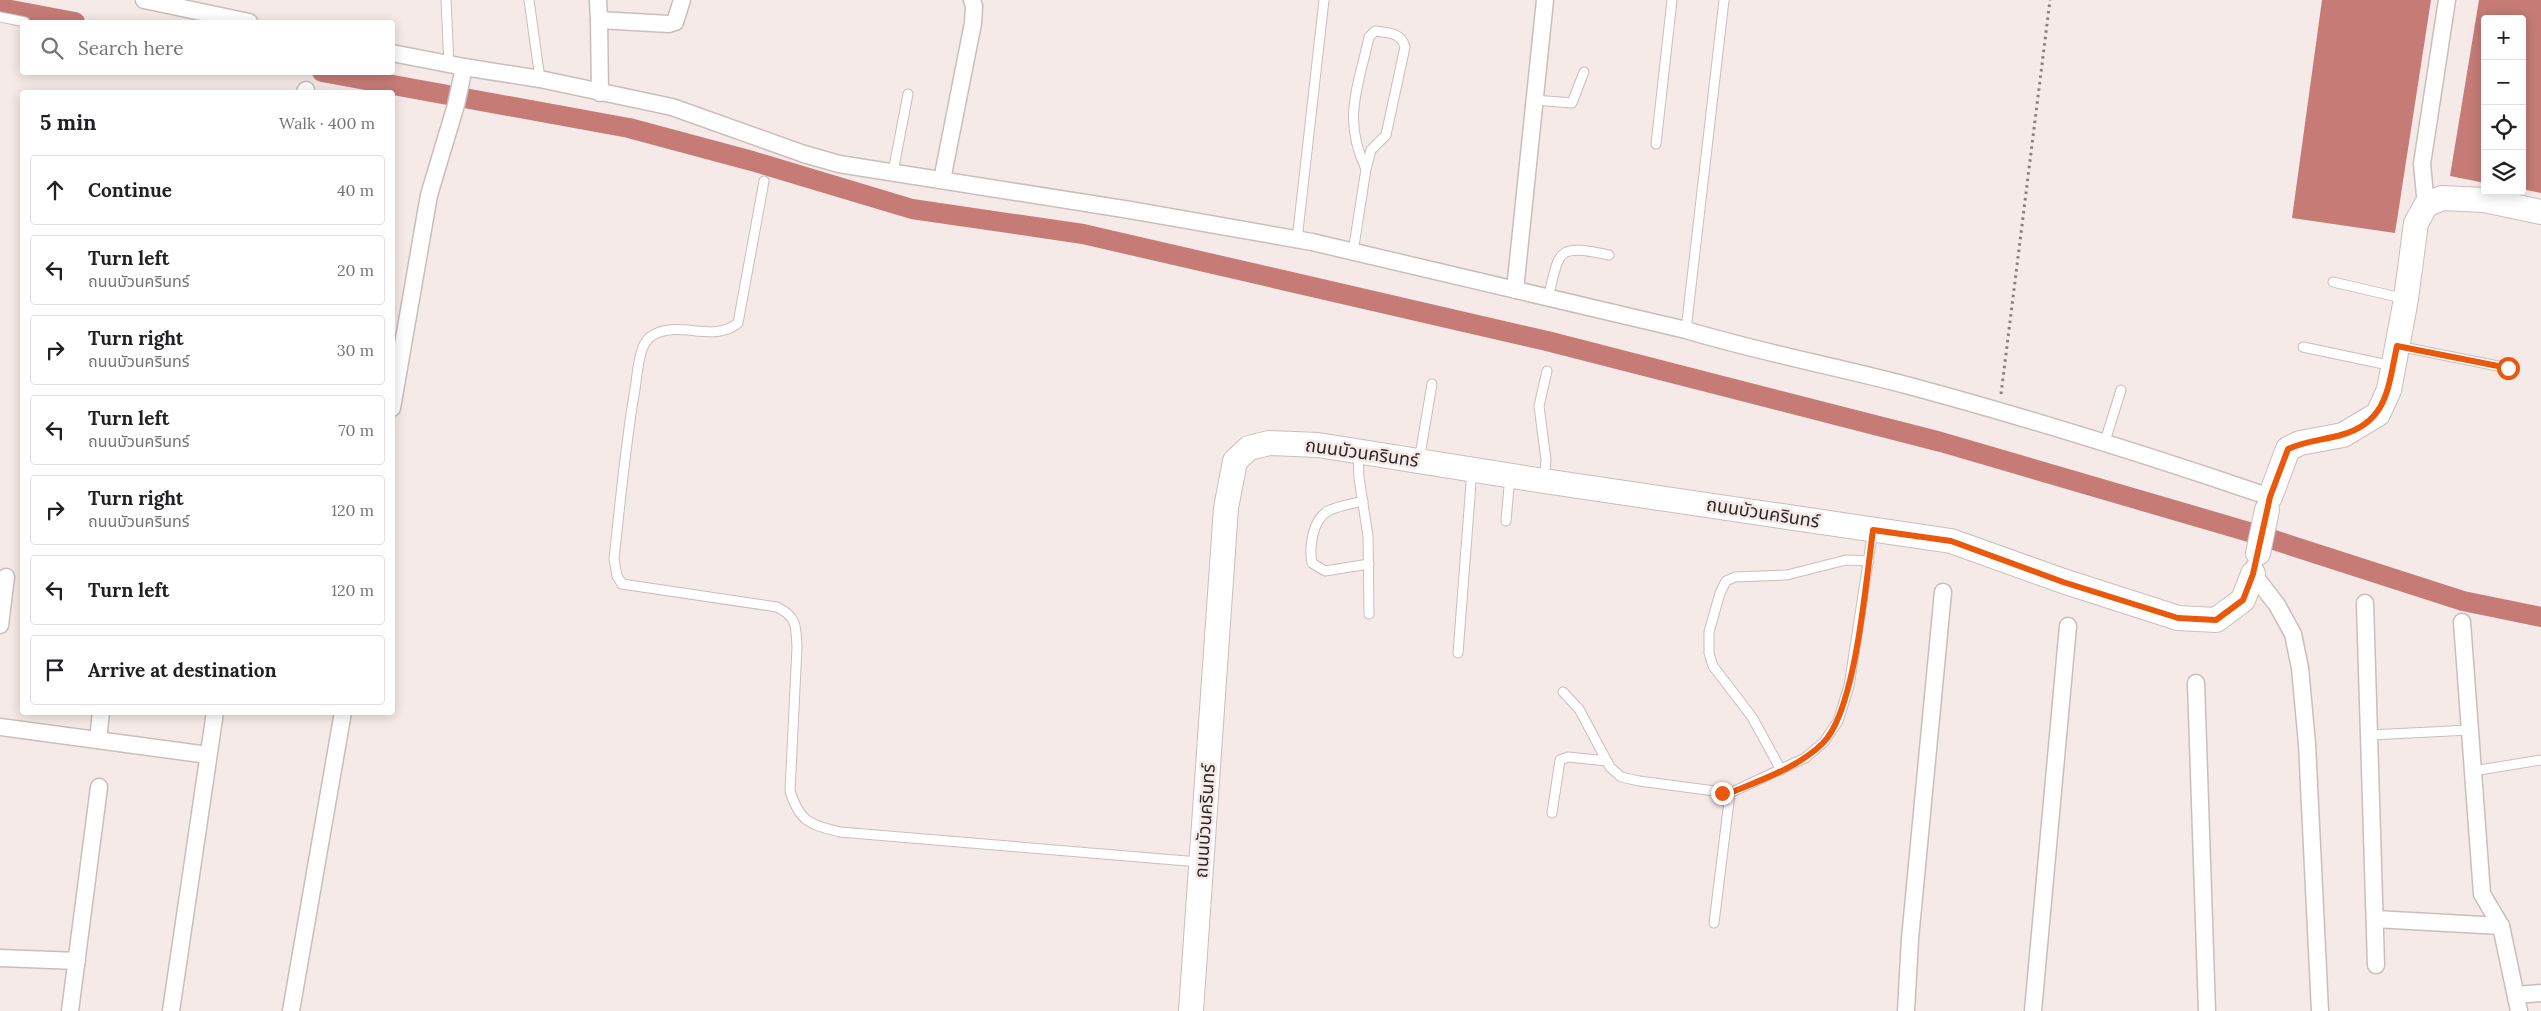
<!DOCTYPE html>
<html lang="en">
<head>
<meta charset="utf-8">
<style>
  :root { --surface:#fff; --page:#f6f6f6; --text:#202124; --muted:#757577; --line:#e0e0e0 }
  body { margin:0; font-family:Lora,"Noto Sans Thai",serif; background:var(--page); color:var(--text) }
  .controls { position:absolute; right:15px; top:15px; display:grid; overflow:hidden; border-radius:5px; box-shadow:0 2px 12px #0003 }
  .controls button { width:45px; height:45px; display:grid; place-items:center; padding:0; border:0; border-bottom:1px solid var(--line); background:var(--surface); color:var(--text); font:25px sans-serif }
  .stop { position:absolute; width:15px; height:15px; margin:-11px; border:4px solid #ea580c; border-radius:50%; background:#fff }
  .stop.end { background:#ea580c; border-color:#fff; box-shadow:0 1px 5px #0008 }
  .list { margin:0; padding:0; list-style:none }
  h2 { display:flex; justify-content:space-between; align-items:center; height:65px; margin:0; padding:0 20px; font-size:21px }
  h2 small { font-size:16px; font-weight:400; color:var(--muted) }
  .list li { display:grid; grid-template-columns:32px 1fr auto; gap:15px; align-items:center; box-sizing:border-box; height:70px; margin:0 10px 10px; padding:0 10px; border:1px solid var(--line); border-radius:5px }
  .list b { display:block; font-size:19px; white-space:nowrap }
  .list p { margin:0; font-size:16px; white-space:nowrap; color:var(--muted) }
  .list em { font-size:16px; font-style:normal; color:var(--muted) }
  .icon { flex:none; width:28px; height:28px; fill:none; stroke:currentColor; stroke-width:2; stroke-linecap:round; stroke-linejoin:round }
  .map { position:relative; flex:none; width:2541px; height:1011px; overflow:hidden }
  .search { position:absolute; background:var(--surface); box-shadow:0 2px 12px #0003; left:20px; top:20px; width:375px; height:55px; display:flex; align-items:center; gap:12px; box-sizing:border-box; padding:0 18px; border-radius:5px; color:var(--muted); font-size:19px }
  .panel { position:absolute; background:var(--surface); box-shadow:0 2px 12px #0003; left:20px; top:90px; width:375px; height:625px; border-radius:5px }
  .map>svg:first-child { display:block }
  .water { fill:#c67b76 }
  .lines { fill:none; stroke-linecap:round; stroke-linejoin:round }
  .canal { stroke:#c67b76; stroke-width:20 }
  .lane-casing { stroke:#cabebd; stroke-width:11 }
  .street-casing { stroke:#cabebd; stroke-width:19 }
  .secondary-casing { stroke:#cabebd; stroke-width:26 }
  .path { stroke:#88807f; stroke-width:3; stroke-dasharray:2.5 4; stroke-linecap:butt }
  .lane { stroke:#fff; stroke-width:9 }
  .street { stroke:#fff; stroke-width:16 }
  .secondary { stroke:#fff; stroke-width:24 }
  .route { stroke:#ea580c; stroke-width:6 }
  .labels { text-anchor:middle; stroke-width:5; stroke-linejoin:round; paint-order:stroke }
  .street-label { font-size:18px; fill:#2c2727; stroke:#f6eae8 }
</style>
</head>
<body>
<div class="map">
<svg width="2541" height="1011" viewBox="0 0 2541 1011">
  <rect width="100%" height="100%" fill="#f6eae8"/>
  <!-- water -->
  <g class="water">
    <polygon points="2322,0 2431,0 2395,233 2292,218"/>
    <polygon points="2479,0 2541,0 2541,193 2522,189 2522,19 2485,19 2485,183 2450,176"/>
  </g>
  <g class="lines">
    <!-- canal -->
    <g class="canal">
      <polyline points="0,8 75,22"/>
      <polyline points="322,72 629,128 752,161 912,209 1083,234 1547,341 1941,442 2249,532 2463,601 2541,617"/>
    </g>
    <defs>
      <g id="lane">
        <polyline points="446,0 449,65"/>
        <polyline points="529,0 540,79"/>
        <polyline points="0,17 25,22"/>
        <polyline points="1535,100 1572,103 1584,72"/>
        <polyline points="1656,144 1672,0"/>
        <polyline points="893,172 908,94"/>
        <path d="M764,181L738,323C713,344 677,318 650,337C647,340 643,346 642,350C637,364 637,380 634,395C625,449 620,504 614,559L617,576L622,584L777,607C797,617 796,626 797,647L790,791C800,823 810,824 840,832L1199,862"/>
        <polyline points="1297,240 1324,0"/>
        <path d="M1353,252L1366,169L1371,150L1386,135L1405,47C1401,32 1388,33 1375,31L1369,37C1358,88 1342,119 1366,169"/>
        <polyline points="2333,282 2406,299"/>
        <path d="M1548,298C1560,249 1556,244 1609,255"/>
        <polyline points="1686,330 1724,0"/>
        <polyline points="2398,346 2508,368"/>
        <polyline points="2303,347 2393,366"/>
        <polyline points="2105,441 2121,390"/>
        <polyline points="1358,451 1359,478 1368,536 1369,614"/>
        <polyline points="1419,461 1432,384"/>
        <polyline points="1544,481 1546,460 1539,406 1547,371"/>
        <path d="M1363,501C1352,504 1337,506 1328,511C1312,520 1309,548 1312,563L1325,571L1369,564"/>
        <polyline points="1506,521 1510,476"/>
        <polyline points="1458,653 1472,470"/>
        <polyline points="1563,692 1579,709 1610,767 1621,777 1639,781 1730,793 1805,758 1824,742 1838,721 1849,686 1873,530"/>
        <polyline points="2370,735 2470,730"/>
        <polyline points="1781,770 1752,717 1713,666 1709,653 1709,632 1720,593 1726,581 1735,577 1787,575 1846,560 1869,561"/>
        <polyline points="2473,771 2541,760"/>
        <polyline points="1552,813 1560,760 1568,757 1607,761"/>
        <polyline points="1714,923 1730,793"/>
      </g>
      <g id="street">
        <polyline points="144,0 249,22"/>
        <polyline points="598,0 599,20"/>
        <path d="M392,53L464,67L540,79L672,107L804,154L839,164L1130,210L1312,242L1686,330C1759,352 1833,366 1906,385C2029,418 2150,456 2270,497L2268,505"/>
        <polyline points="305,92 306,90"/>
        <polyline points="600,93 599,20 669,24 675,22 682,0"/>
        <polyline points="942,180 973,23 974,6 972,0"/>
        <polyline points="2426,205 2422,164 2447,0"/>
        <polyline points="1515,290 1545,0"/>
        <polyline points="392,408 429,195 456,105 464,67"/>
        <polyline points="2254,567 2253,574 2277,605 2293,634 2300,668 2307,744 2320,1011"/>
        <polyline points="2365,603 2376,965"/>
        <polyline points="2462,622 2482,894 2501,926 2519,1011"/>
        <polyline points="0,625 6,577"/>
        <polyline points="2196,683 2207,1011"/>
        <polyline points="0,727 208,755"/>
        <polyline points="98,740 101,712"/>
        <polyline points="2375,919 2501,926"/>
        <polyline points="0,958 77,961"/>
        <polyline points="2516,995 2541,993"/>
        <polyline points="70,1011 99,787"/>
        <polyline points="171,1011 215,712"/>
        <polyline points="291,1011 343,712"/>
        <polyline points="1906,1011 1910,939 1943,592"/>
        <polyline points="2033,1011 2068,626"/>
      </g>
      <g id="secondary">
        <polyline points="2270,497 2288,449 2300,443 2343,435 2378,414 2389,390 2406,299 2416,223 2426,205 2442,198 2484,200 2541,212"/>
        <polyline points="2258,553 2267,510"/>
        <polyline points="1191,1011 1226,508 1235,461 1249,448 1269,443 1318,445 1544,481 1951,541 2063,581 2178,618 2216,620 2243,600 2253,574"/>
      </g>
    </defs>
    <!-- lane casing -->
    <use href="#lane" class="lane-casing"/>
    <!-- street casing -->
    <use href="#street" class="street-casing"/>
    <!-- secondary casing -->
    <use href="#secondary" class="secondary-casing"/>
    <!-- path -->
    <polyline class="path" points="2001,394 2050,0"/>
    <!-- lane -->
    <use href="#lane" class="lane"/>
    <!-- street -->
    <use href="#street" class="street"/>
    <!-- secondary -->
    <use href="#secondary" class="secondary"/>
  </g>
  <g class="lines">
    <!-- route -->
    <path class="route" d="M1722,793H1730C1761,780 1799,767 1823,743C1856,710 1866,580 1873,530L1951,541L2063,582L2178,618L2216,620L2243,600L2253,574L2270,497L2288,449C2305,441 2323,440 2341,435C2388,422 2388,387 2397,346L2508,368"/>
  </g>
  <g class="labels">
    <!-- street labels -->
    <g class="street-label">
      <text transform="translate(1362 453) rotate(8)" y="6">ถนนบัวนครินทร์</text>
      <text transform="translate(1763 513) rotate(9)" y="6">ถนนบัวนครินทร์</text>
      <text transform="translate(1205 821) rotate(-86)" y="6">ถนนบัวนครินทร์</text>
    </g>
  </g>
</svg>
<div class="controls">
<button>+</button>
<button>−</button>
<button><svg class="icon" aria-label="locate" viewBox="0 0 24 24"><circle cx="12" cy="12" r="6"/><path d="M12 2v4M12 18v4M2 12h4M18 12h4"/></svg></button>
<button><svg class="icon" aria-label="layers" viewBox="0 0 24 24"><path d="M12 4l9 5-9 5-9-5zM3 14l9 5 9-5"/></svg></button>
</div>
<div class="stop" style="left:2508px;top:368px"></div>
<div class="stop end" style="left:1722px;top:793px"></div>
<div class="search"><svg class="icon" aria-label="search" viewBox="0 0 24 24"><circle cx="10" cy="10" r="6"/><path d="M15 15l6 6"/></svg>Search here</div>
<section class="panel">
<h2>5 min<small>Walk · 400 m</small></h2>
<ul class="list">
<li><svg class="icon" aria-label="ahead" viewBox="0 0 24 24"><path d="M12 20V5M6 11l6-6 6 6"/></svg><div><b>Continue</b></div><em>40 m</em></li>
<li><svg class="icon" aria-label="left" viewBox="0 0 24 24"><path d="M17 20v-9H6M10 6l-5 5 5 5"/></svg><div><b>Turn left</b><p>ถนนบัวนครินทร์</p></div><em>20 m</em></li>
<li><svg class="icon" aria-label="right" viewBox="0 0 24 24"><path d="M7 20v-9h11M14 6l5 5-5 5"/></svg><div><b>Turn right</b><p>ถนนบัวนครินทร์</p></div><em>30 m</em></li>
<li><svg class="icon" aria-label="left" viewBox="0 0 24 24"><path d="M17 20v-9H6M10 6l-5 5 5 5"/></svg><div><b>Turn left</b><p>ถนนบัวนครินทร์</p></div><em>70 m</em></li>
<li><svg class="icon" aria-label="right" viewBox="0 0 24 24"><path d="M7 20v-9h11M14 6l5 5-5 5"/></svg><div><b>Turn right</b><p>ถนนบัวนครินทร์</p></div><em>120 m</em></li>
<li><svg class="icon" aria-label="left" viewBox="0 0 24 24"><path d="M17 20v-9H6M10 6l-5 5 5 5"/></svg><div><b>Turn left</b></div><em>120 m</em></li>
<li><svg class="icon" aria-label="arrive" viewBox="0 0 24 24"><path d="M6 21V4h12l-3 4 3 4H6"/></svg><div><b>Arrive at destination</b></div></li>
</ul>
</section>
</div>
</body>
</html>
